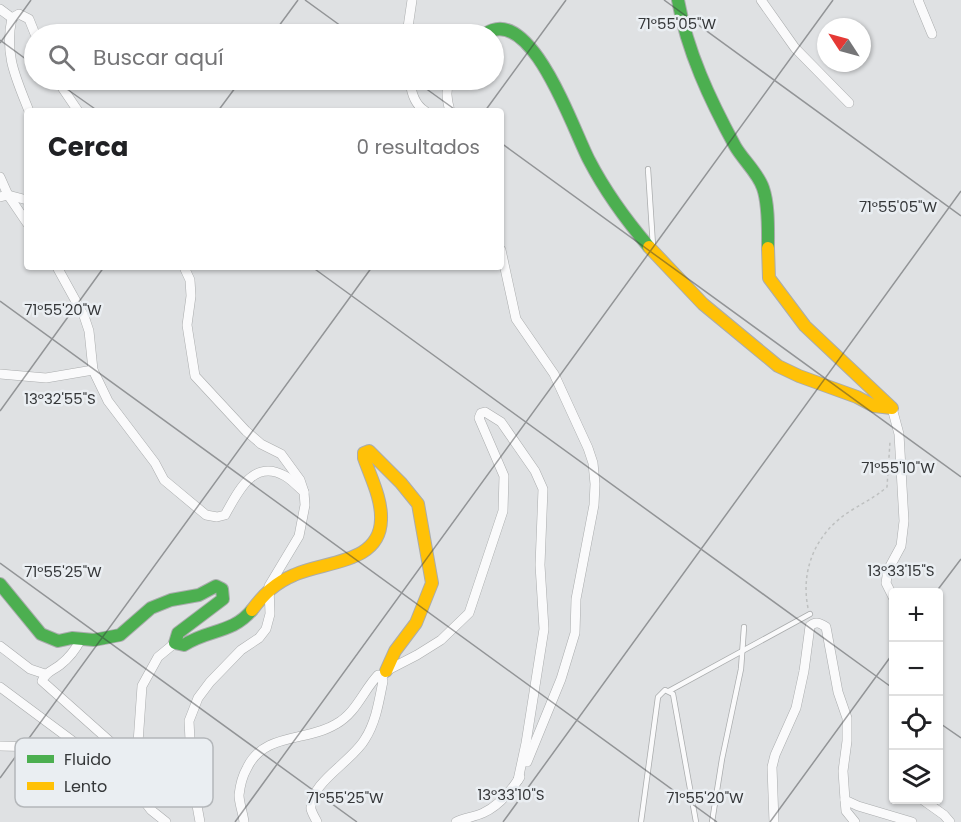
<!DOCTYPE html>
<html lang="es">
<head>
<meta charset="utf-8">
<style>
  :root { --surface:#fff; --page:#f6f6f6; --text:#202124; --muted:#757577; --line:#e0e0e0 }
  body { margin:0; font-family:Poppins,sans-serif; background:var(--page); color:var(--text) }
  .controls { position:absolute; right:18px; bottom:18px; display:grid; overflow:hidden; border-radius:6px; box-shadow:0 2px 4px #0004 }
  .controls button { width:54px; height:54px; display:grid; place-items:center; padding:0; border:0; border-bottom:2px solid var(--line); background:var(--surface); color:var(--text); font:30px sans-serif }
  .compass { position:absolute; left:817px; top:18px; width:54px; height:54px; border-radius:50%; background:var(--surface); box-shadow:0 2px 4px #0004; rotate:306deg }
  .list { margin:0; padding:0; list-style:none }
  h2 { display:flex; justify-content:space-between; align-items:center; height:78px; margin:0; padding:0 24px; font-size:26px }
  h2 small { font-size:20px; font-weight:400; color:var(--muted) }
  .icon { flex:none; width:33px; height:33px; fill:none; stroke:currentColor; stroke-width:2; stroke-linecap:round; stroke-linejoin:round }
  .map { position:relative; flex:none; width:961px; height:822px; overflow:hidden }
  .search { position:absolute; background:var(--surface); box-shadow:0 2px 4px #0004; left:24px; top:24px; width:480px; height:66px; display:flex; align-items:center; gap:15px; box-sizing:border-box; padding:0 21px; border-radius:33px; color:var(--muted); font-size:22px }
  .panel { position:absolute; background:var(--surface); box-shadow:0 2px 4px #0004; left:24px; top:108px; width:480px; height:162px; border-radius:6px }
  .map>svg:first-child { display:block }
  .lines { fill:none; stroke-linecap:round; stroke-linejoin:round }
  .lane-casing { stroke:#aaacad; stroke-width:6 }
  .street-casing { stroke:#aaacad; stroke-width:10 }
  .fast-casing { stroke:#aaacad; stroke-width:14 }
  .slow-casing { stroke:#aaacad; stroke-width:14 }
  .path { stroke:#bec0c0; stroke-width:1.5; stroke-dasharray:3 3; stroke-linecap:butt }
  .lane { stroke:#fafafb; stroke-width:4.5 }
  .street { stroke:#fafafb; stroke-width:9 }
  .fast { stroke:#4caf50; stroke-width:12 }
  .slow { stroke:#ffc107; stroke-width:12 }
  .ticks { fill:none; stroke:#353739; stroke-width:1.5; stroke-opacity:0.45 }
  .key { fill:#eaeef2; stroke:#b4b7ba; stroke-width:1.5 }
  .key-label { font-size:16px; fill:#353739 }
  .ticks-label { font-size:15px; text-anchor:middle; fill:#353739; stroke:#eaeef2; stroke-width:5; stroke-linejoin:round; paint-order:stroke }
</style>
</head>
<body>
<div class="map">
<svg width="961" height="822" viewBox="0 0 961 822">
  <rect width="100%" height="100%" fill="#dfe1e3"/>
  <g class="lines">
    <defs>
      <g id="lane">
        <polyline points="648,169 653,246"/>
        <polyline points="669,691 810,614"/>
        <polyline points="641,822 658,697 665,690 673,694 696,822"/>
        <polyline points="712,822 722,759 741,669 744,627"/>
      </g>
      <g id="street">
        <polyline points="761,0 795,48 849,103"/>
        <polyline points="918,0 932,34"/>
        <polyline points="0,9 12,18"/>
        <polyline points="407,34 412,0"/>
        <polyline points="57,80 78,111"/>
        <path d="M410,80C411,92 414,104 425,111"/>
        <path d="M29,111C16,78 4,55 12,18L19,14L29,19L35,34"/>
        <path d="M450,111C447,101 445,89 450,80"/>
        <polyline points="0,177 8,195 27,223"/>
        <polyline points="0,197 8,195 27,200"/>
        <polyline points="501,250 516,319 554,374 588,448 593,463 595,484 594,505 576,599 575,633 561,679 527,762"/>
        <path d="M57,267L84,316L89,331L93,370L108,401L155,463L164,480L206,515L217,517L225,515C238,492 253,458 285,476C292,480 298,487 304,492L305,505L299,536L269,586L270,614L266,629L259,638L241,650L210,682L198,698L189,721L192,778L200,822"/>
        <polyline points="184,267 190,280 191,296 187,325 195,376 246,431 261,444 281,454 300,480 304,492"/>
        <polyline points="0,374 46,378 93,370"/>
        <polyline points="892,408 899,434 904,521 901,546 888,570 886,583 894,599"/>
        <path d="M81,639C76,649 69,658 60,665C52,671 46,672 42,681L123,753L131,757H137L142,686L158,657L175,643"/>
        <polyline points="0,646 30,669 45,674"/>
        <polyline points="382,677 386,671 417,655 441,640 469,613 503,511 504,476 479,418 481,413 485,412 501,422 535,471 543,489 540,565 544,629 526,743 518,780"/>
        <polyline points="0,687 82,748"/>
        <polyline points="0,746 82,748 110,765 135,789 151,810 166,822"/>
        <polyline points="845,800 846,811 855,822"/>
        <polyline points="923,800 944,815 950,822"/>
        <path d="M244,822C243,813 239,803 239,795C240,786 243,775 247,768C264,732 307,742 336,724C356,713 363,691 378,675L383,681C379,701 376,722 365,739C353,761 309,783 311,809C312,813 315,818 317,822"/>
        <path d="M456,822C464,818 474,817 483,813C499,806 511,791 520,777"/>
        <path d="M774,822L772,767L775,755L796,708L804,671L810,626C816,621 820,623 826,627L838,692L847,718V741L843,771L845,800L858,806L912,822"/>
      </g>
      <g id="fast">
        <path d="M678,0C687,51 710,100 735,146C743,160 758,173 763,188C769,205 768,231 768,248"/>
        <path d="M485,34C531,2 574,132 589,160C605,191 626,220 649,247"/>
        <path d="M0,584L41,634L58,641L72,638L94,640L120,635L151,608L171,600L199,595L216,586L222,589L223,599L178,633L175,643L184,645C208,629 232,634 252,610"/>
      </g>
      <g id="slow">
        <polyline points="649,247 703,304 778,366 799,376 857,397 874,406 892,408 805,326 769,278 768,248"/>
        <path d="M252,610C264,594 275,583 294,575C324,561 380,564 381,520C382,499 371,478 364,458V453L369,451L401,483L418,504L432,583L416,623L395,651L386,671"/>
      </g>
    </defs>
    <!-- lane casing -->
    <use href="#lane" class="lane-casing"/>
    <!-- street casing -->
    <use href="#street" class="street-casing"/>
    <!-- fast casing -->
    <use href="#fast" class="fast-casing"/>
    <!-- slow casing -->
    <use href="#slow" class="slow-casing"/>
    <!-- path -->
    <path class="path" d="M808,608C800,568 817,531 852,510C866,501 874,498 887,487L890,442"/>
    <!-- lane -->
    <use href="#lane" class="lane"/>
    <!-- street -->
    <use href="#street" class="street"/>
    <!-- fast -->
    <use href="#fast" class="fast"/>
    <!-- slow -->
    <use href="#slow" class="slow"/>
  </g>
  <!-- ticks -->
  <path class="ticks" d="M305,0L352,34M664,0L961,216M273,34L298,0M0,40L34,65M0,43L31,0M54,80L98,111M414,80L457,111M218,111L241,80M485,111L566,0M501,143L961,477M312,267L894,689M0,301L717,822M0,411L104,267M0,563L357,822M936,592L961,559M938,722L961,738M0,778L372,267M235,822L833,0M503,822L961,191M770,822L894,652"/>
  <!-- legend -->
  <rect x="15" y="738" width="198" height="69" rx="9" class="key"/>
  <rect x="27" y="755" width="27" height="8" fill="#4caf50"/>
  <rect x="27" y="782" width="27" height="8" fill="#ffc107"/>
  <g class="key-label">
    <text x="64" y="765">Fluido</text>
    <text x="64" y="792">Lento</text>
  </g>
  <g class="ticks-label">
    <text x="677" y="29">71°55'05"W</text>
    <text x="898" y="212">71°55'05"W</text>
    <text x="63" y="315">71°55'20"W</text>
    <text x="60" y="404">13°32'55"S</text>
    <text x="898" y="473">71°55'10"W</text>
    <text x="901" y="576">13°33'15"S</text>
    <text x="63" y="577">71°55'25"W</text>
    <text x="511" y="800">13°33'10"S</text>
    <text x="345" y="803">71°55'25"W</text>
    <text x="705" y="803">71°55'20"W</text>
  </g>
</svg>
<div class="controls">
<button>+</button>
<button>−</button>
<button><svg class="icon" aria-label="locate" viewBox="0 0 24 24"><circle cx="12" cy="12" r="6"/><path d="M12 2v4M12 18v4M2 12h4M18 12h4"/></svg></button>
<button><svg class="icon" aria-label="layers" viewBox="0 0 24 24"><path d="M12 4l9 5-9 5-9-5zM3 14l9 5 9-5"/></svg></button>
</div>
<svg class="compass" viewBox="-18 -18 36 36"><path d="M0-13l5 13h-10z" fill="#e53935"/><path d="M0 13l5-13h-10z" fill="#757577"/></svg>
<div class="search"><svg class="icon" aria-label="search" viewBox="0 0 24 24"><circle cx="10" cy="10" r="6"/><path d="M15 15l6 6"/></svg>Buscar aquí</div>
<section class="panel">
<h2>Cerca<small>0 resultados</small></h2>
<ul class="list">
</ul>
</section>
</div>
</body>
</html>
